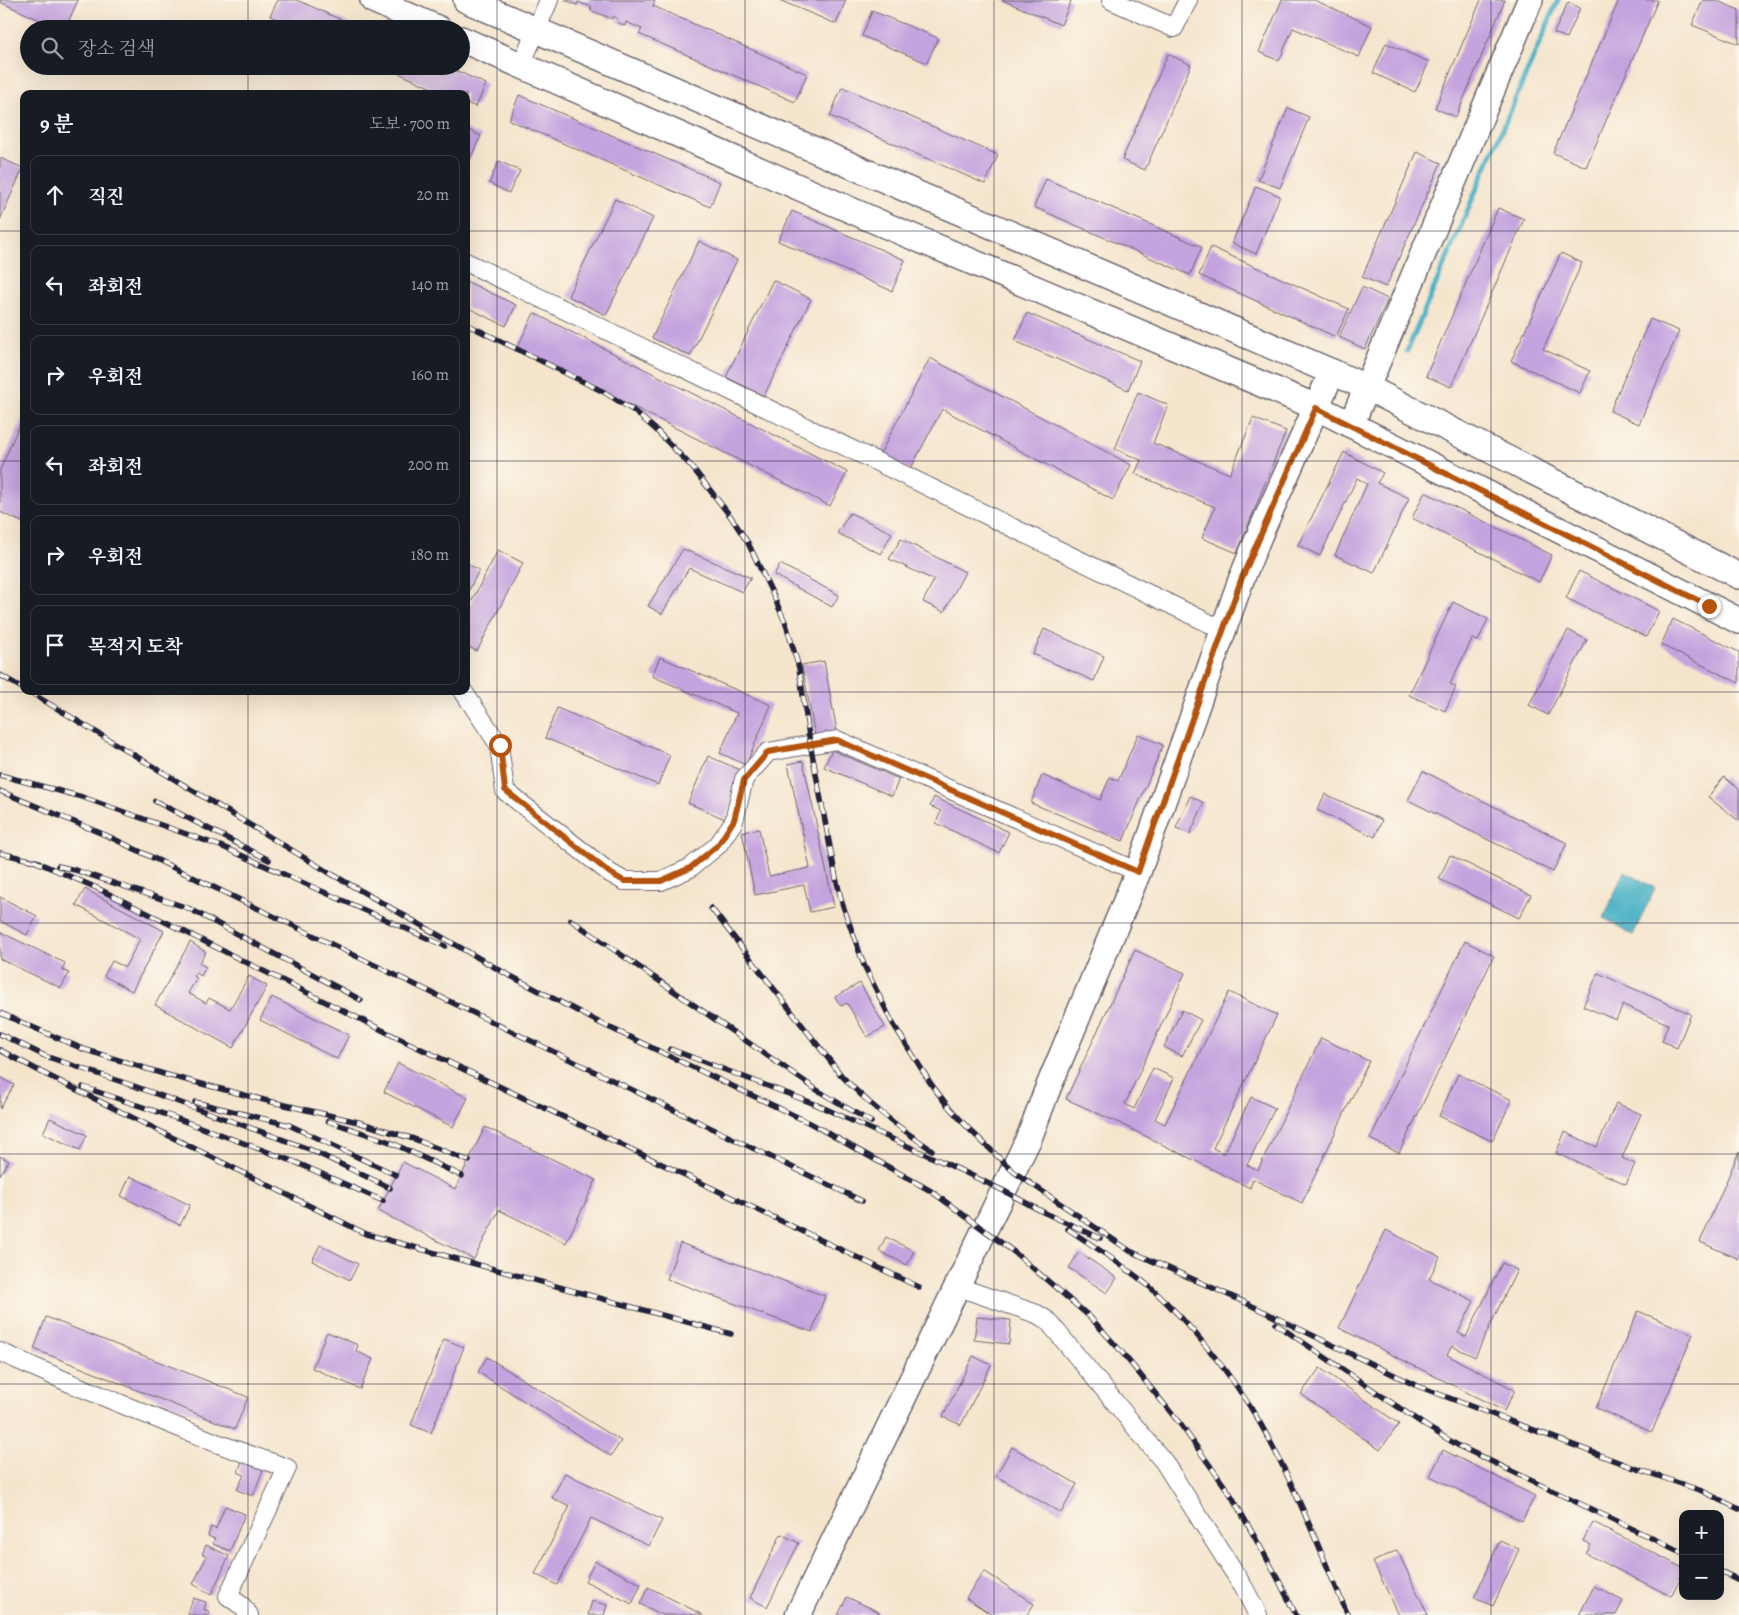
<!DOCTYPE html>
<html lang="ko">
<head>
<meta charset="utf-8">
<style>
  :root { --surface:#171b24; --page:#242831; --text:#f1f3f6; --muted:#9ea1a6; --line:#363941 }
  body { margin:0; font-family:Alegreya,"Noto Serif KR",serif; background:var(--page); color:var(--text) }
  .controls { position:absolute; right:15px; bottom:15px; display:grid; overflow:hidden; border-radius:10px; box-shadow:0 5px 20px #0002 }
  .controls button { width:45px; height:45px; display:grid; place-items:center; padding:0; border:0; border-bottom:1px solid var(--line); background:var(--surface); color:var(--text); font:25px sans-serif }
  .stop { position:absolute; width:15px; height:15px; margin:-11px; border:4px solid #b45309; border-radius:50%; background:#fff }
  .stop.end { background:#b45309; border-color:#fff; box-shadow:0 1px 5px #0008 }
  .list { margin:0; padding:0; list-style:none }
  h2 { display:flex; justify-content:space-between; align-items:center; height:65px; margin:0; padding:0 20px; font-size:21px }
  h2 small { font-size:16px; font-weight:400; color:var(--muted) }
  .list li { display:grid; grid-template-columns:32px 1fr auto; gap:15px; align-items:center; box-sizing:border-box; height:80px; margin:0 10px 10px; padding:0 10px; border:1px solid var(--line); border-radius:10px }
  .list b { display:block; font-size:19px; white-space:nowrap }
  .list em { font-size:16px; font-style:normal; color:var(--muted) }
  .icon { flex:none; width:28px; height:28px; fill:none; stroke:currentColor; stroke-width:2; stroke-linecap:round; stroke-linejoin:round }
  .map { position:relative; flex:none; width:1739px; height:1615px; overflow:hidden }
  .search { position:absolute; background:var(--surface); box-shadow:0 5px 20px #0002; left:20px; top:20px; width:450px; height:55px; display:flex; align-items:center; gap:12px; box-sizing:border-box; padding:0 18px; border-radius:28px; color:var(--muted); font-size:19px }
  .panel { position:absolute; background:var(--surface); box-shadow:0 5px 20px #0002; left:20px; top:90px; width:450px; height:605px; border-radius:10px }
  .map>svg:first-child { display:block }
  .water { fill:#47b0c5; stroke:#346980 }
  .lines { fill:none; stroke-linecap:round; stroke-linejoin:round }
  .stream { stroke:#47b0c5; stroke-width:5 }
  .building { fill:#c5a3de }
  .street-casing { stroke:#6c666e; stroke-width:20 }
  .secondary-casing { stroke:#6c666e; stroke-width:28 }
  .street { stroke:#fff; stroke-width:18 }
  .secondary { stroke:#fff; stroke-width:25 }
  .rail-casing { stroke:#22223b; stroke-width:5.5 }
  .rail { stroke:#fbf7ec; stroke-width:4; stroke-dasharray:11; stroke-linecap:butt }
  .route { stroke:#b45309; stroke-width:6 }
  .grid { fill:none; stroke:#22223b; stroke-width:1; stroke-opacity:0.55 }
</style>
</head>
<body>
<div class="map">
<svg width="1739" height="1615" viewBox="0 0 1739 1615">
  <rect width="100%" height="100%" fill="#fbf7ec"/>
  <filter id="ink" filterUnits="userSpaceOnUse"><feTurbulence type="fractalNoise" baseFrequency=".02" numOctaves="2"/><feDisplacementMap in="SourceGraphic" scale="10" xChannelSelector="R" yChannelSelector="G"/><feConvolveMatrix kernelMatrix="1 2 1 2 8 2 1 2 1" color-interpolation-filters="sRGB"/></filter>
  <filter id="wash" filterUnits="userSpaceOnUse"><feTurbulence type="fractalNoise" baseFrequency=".0096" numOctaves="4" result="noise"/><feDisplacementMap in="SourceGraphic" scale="20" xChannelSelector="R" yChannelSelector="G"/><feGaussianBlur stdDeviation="1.12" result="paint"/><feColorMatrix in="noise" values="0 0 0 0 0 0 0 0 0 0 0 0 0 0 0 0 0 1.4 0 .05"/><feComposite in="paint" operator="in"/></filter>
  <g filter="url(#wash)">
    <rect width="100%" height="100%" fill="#f5e5cd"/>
    <!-- water -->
    <polygon class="water" points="1624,871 1655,888 1633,935 1604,918"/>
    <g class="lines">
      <!-- stream -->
      <polyline class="stream" points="1407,351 1558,0"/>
    </g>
    <g id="blocks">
      <!-- building -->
      <g class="building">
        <polygon points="0,0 78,0 65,29 60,29 0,2"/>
        <polygon points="278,0 297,0 362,29 298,29 270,16"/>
        <polygon points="565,0 655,0 653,6 807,74 795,102 639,34 642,29 626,22 625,26 617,22 618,19 613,16 612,19 590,10 592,7 578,2 577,5"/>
        <polygon points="779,0 846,0 836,24"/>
        <polygon points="1002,0 1070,0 1071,1 1061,25"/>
        <polygon points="1282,0 1314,0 1372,26 1359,57 1293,28 1279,61 1259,52"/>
        <polygon points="1481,0 1505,0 1456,117 1435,108"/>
        <polygon points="1619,0 1658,0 1586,167 1553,153"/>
        <polygon points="1703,0 1715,0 1739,10 1739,44 1692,25"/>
        <polygon points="1568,2 1580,8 1567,38 1554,33"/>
        <polygon points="872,11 938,38 927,63 862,36"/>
        <polygon points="1386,43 1429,62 1415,92 1373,73"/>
        <polygon points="1168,54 1191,65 1145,170 1122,160"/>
        <polygon points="383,66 446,66 486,84 476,107 466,103 466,94 445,94"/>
        <polygon points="842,87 998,155 985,184 830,116"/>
        <polygon points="519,95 720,182 710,207 509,120"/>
        <polygon points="1288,108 1309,117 1280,188 1258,180"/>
        <polygon points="466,129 481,136 466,167"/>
        <polygon points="1417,152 1441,163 1386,287 1362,277"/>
        <polygon points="0,158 23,168 0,220"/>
        <polygon points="499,161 520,171 509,193 489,183"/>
        <polygon points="1046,179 1202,247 1190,275 1034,207"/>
        <polygon points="1256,186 1280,196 1256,254 1232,243"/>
        <polygon points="615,199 653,218 606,315 568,296"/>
        <polygon points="1498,208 1524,219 1451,387 1426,376"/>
        <polygon points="792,211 905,260 892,291 778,241"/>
        <polygon points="699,241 737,260 690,356 652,338"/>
        <polygon points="1211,247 1349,309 1336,337 1199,275"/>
        <polygon points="1561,253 1582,263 1543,349 1590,371 1580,393 1511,361"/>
        <polygon points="773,280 811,299 764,396 726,377"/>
        <polygon points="466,281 516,305 506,326 466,307"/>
        <polygon points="1362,287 1388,299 1365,349 1339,337"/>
        <polygon points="534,313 847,472 830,506 517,348"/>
        <polygon points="1027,313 1140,361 1128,390 1015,341"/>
        <polygon points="1650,319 1679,331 1639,424 1610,411"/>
        <polygon points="930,358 1131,465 1113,500 942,409 910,470 880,454"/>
        <polygon points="1138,392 1168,405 1153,443 1230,474 1253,418 1286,431 1237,553 1202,538 1215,507 1135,474 1141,460 1115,449"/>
        <polygon points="24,414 24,523 0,512 0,470"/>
        <polygon points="1344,452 1383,473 1377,483 1409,498 1374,573 1335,555 1367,484 1357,478 1320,556 1298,545"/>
        <polygon points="1425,492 1552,555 1539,582 1412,518"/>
        <polygon points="850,513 892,533 881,554 837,533"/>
        <polygon points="901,539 965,572 944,612 923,602 934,580 889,559"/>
        <polygon points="683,549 751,578 742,592 689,568 662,614 648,606"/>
        <polygon points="498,550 523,563 477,651 466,646 466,612"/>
        <polygon points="466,563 479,570 468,592 466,591"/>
        <polygon points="780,564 839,595 832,607 774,575"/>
        <polygon points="1579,571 1659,611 1646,637 1566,598"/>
        <polygon points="1453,602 1488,619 1478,641 1472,639 1450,684 1456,687 1445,711 1409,695"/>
        <polygon points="1673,619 1739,652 1739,683 1661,645"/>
        <polygon points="1044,629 1104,656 1094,681 1033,654"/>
        <polygon points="1568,630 1587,640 1548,715 1529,705"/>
        <polygon points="660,657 771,705 746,765 720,753 737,713 652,676"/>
        <polygon points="824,661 837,732 815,736 802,665"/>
        <polygon points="557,708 670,755 658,785 545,738"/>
        <polygon points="1138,734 1163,745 1123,841 1031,803 1042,775 1100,800 1110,777 1118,781"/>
        <polygon points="832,750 899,779 892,796 824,767"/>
        <polygon points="708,756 745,772 725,819 688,803"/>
        <polygon points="803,761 834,907 810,912 804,885 755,895 742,832 759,829 769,876 810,868 788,764"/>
        <polygon points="1423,771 1567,843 1553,872 1408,800"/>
        <polygon points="1724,777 1739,789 1739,821 1708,797"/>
        <polygon points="1325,794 1382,820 1375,837 1317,810"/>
        <polygon points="1190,796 1204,803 1190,834 1176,828"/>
        <polygon points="934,797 1009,832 999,853 936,823 941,811 930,806"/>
        <polygon points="1450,855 1531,895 1519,918 1439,879"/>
        <polygon points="85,889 164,931 132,991 104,976 112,961 125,967 140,939 76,905"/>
        <polygon points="0,897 37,916 27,935 0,921"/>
        <polygon points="0,932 65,963 62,970 69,973 61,988 0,959"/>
        <polygon points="1465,941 1494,956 1399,1153 1370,1139"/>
        <polygon points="190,942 206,952 199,963 206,967 201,976 196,973 194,976 197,978 188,993 206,1003 209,998 230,1009 249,976 267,986 233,1048 155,1005"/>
        <polygon points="1135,950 1185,973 1125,1104 1134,1109 1153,1068 1174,1078 1155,1119 1165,1124 1229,992 1277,1015 1213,1148 1224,1154 1251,1097 1275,1108 1247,1165 1258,1170 1321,1038 1369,1061 1302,1203 1253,1179 1250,1188 1117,1122 1066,1099"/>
        <polygon points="1598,973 1691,1014 1677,1048 1662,1041 1668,1024 1623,1005 1616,1020 1583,1006"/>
        <polygon points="860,983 885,1027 867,1037 847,1003 841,1006 835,997"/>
        <polygon points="272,997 349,1035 337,1059 260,1020"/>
        <polygon points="1182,1010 1201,1020 1182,1056 1164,1047"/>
        <polygon points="398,1063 468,1098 453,1127 384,1092"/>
        <polygon points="1458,1074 1512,1100 1492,1141 1439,1116"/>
        <polygon points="0,1077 14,1085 0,1109"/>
        <polygon points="1616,1103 1641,1114 1622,1158 1635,1164 1626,1184 1556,1153 1565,1132 1597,1147"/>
        <polygon points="50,1118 87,1135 80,1150 43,1133"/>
        <polygon points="485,1127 596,1180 566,1243 499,1210 474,1259 378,1211 403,1162 455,1189"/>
        <polygon points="1739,1152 1739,1259 1700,1242"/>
        <polygon points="0,1156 9,1161 0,1175"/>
        <polygon points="130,1176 190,1205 180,1225 121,1196"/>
        <polygon points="1386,1230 1440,1257 1429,1279 1474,1301 1458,1333 1466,1337 1502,1263 1517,1270 1475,1357 1452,1346 1447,1355 1515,1390 1504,1411 1339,1328"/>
        <polygon points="886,1237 914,1251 907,1265 879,1251"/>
        <polygon points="680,1243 825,1296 812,1332 667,1279"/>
        <polygon points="320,1245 358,1264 350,1280 312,1261"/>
        <polygon points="1079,1252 1117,1278 1107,1293 1069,1268"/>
        <polygon points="1638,1311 1693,1334 1652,1432 1596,1408"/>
        <polygon points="46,1317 248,1397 235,1429 34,1349"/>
        <polygon points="977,1317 1011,1320 1009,1344 974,1340"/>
        <polygon points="327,1332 358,1345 356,1351 373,1359 360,1389 312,1368"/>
        <polygon points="444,1339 464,1347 431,1433 411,1425"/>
        <polygon points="973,1356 991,1365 961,1425 943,1417"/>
        <polygon points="487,1357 621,1441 611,1456 478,1372"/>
        <polygon points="1320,1368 1399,1424 1380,1450 1301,1394"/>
        <polygon points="1012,1447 1077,1484 1061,1513 996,1476"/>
        <polygon points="1443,1450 1535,1496 1522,1521 1430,1476"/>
        <polygon points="242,1461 263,1470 253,1496 237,1490 244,1475 238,1472"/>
        <polygon points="565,1473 662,1520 649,1546 591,1518 557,1585 535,1574 570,1506 552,1498"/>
        <polygon points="225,1506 245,1514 230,1551 213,1544 215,1539 208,1536 211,1527 216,1529"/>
        <polygon points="1593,1522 1683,1568 1683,1573 1671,1596 1586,1554 1591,1545 1583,1541"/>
        <polygon points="781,1534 799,1543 767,1607 750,1598"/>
        <polygon points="1500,1540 1519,1549 1493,1606 1474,1598"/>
        <polygon points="206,1545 229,1556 211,1595 193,1584 207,1556 202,1554"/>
        <polygon points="1397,1550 1428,1615 1399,1615 1373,1562"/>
        <polygon points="595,1561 641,1584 632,1604 585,1581"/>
        <polygon points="984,1571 1034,1604 1027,1615 992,1615 966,1598"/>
        <polygon points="1594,1586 1623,1601 1616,1615 1579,1615"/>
        <polygon points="648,1587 703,1615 663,1615 640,1604"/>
        <polygon points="847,1597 879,1612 878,1615 838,1615"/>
        <polygon points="193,1598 206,1602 204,1610 210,1611 209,1615 188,1615"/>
        <polygon points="592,1601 607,1605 604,1615 588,1615"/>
      </g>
    </g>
  </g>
  <g filter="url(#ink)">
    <use href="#blocks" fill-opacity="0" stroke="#6c666e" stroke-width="1"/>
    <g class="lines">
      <defs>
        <g id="street">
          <polyline points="1111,0 1174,28 1188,0"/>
          <polyline points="521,65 549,0"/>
          <polyline points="466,262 1223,630"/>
          <polyline points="463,691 499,745 505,791 610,873 624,881 661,881 690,868 718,845 734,821 744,779 768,752 837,740 1138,872"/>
          <polyline points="958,1287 1037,1314 1048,1321 1164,1462 1244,1588 1258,1615"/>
          <polyline points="0,1352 70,1383 219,1444 287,1468 228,1596 242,1606 249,1615"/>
        </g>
        <g id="secondary">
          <polyline points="373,0 439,29"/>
          <polyline points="466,0 1332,372 1366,387 1739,576"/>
          <polyline points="461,39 887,226 1316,407 1739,621"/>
          <polyline points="1351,425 1530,0"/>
          <polyline points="798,1615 1029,1138 1046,1093 1138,872 1241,580 1259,536 1332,372"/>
        </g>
      </defs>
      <!-- street casing -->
      <use href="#street" class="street-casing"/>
      <!-- secondary casing -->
      <use href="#secondary" class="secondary-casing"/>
      <!-- street -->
      <use href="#street" class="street"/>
      <!-- secondary -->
      <use href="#secondary" class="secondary"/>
      <defs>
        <g id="rail">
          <polyline points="466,324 604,392 634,411 655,429 692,467 731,517 748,543 774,597 786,624 799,668 810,743 836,878 842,903 864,965 892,1022 931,1084 947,1105 968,1128 1014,1172 1130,1251 1242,1301 1415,1385 1626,1465 1702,1491 1739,1509"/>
          <polyline points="0,675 24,689"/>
          <polyline points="28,691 328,872 503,972 600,1023 810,1123 931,1191 1014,1252 1090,1317 1120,1350 1181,1425 1231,1495 1276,1575 1296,1615"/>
          <polyline points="0,775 82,797 223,847 445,946"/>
          <polyline points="0,791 110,837 862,1201"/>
          <polyline points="155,801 269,860"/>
          <polyline points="0,853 39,862"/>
          <polyline points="32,860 97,888 394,1036 919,1287"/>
          <polyline points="58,866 75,870 188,908 361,1000"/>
          <path d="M711,908L841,1075C868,1104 899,1128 932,1150"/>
          <polyline points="571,920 817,1090 871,1122"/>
          <polyline points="0,1013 83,1049 167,1075 264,1100 358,1122 414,1139 469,1161"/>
          <polyline points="0,1034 45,1056 134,1086 309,1149 390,1188"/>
          <polyline points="670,1049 815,1104 958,1169 1004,1191 1043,1212 1100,1238"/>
          <polyline points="0,1050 45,1074 366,1234 731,1334"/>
          <polyline points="83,1087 170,1116 295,1162 383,1201"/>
          <polyline points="195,1102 289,1125 396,1175"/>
          <polyline points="328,1121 390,1142 462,1176"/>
          <path d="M1068,1229C1096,1248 1125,1266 1151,1288C1192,1325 1232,1375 1260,1423C1294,1482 1320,1552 1348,1615"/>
          <polyline points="1276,1324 1426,1426 1459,1446 1683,1553"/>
          <polyline points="1720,1571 1739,1580"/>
        </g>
      </defs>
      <!-- rail casing -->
      <use href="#rail" class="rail-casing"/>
      <!-- rail -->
      <use href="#rail" class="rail"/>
    </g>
  </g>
  <g class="lines" filter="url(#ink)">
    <!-- route -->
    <polyline class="route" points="500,745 505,790 610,873 624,881 661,881 690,868 718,845 734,820 744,780 768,752 837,740 1138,872 1241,580 1316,408 1709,606"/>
  </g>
  <!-- grid -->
  <path class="grid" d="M248,0V29M497,0V1615M745,0V1615M994,0V1615M1242,0V1615M1491,0V1615M248,66V94M0,231H24M466,231H1739M0,461H24M466,461H1739M248,691V1615M0,692H1739M0,923H1739M0,1154H1739M0,1384H1739"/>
</svg>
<div class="controls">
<button>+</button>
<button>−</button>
</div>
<div class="stop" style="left:500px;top:745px"></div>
<div class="stop end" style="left:1709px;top:606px"></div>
<div class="search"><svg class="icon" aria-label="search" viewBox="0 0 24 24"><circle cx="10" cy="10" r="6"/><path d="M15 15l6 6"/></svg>장소 검색</div>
<section class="panel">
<h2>9 분<small>도보 · 700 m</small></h2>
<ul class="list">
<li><svg class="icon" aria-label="ahead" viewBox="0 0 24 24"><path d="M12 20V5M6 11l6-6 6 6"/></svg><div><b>직진</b></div><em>20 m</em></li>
<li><svg class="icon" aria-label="left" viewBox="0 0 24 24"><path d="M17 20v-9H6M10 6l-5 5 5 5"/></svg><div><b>좌회전</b></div><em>140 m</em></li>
<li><svg class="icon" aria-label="right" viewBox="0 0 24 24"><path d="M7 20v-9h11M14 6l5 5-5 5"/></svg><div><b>우회전</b></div><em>160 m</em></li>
<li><svg class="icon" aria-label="left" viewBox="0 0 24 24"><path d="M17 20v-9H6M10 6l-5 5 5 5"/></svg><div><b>좌회전</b></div><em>200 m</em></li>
<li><svg class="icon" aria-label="right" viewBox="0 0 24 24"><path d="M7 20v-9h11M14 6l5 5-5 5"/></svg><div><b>우회전</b></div><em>180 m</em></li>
<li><svg class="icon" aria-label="arrive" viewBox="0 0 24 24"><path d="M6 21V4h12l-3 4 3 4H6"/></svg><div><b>목적지 도착</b></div></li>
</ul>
</section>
</div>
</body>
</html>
